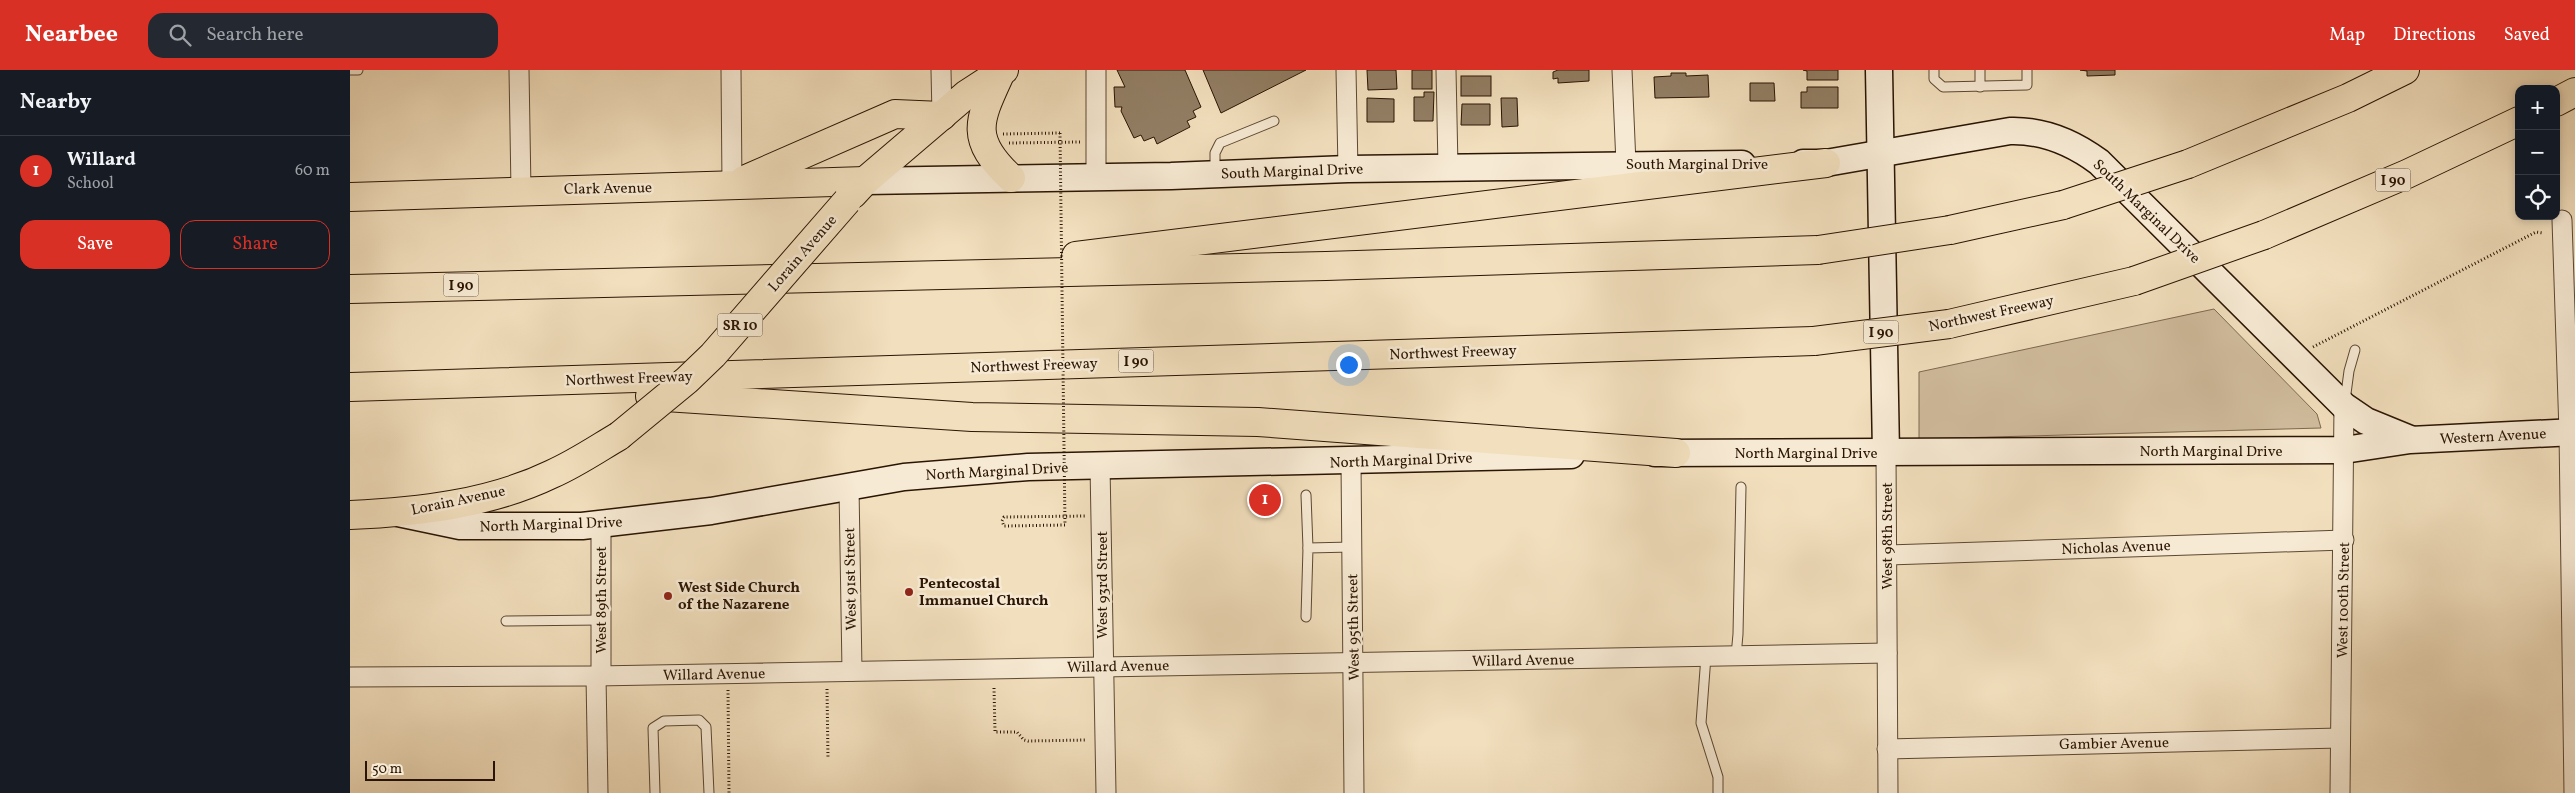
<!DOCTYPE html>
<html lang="en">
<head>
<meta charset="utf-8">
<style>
  :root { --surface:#171b24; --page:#242831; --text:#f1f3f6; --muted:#9ea1a6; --line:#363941; --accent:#d93025 }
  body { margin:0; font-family:Vollkorn,serif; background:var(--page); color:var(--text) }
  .controls { position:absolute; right:15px; top:15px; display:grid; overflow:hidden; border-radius:10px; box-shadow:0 2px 8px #0003 }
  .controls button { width:45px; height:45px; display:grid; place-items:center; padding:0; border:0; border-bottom:1px solid var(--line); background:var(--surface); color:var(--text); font:25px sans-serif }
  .scale { position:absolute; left:15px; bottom:12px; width:130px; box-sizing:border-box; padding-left:5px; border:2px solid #2a1403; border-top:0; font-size:14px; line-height:18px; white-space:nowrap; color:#2a1403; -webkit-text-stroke:4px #f7ead4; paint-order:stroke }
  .you { position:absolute; left:998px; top:294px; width:18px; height:18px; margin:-12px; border:4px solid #fff; border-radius:50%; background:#1a73e8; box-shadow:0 0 0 8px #1a73e833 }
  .badge { display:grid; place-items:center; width:32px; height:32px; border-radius:50%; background:var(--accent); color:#fff; font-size:16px; font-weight:700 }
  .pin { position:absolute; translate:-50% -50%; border:2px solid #fff; box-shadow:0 1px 5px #0006 }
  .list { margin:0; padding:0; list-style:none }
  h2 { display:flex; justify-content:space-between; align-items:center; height:65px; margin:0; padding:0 20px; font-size:21px }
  h2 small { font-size:16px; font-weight:400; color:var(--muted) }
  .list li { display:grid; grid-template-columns:32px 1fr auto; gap:15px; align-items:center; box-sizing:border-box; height:70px; padding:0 20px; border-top:1px solid var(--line) }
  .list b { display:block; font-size:19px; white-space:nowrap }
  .list p { margin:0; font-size:16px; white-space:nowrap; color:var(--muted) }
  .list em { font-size:16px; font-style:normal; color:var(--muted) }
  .actions { display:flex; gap:10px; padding:15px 20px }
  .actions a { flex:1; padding:11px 0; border:1px solid var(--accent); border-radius:15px; text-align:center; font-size:18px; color:var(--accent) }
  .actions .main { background:var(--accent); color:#fff }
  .icon { flex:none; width:28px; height:28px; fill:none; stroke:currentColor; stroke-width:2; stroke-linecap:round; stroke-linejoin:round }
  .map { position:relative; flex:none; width:2225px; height:723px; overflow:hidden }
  header { display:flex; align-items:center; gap:30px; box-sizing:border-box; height:70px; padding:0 25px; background:var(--accent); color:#fff }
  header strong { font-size:24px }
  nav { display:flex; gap:28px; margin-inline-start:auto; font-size:18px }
  .search { width:350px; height:45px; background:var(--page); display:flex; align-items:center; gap:12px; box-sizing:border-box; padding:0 18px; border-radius:15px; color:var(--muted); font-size:19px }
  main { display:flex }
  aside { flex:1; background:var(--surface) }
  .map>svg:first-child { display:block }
  .green { fill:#d0bc9d; stroke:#7d6850 }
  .building { fill:#927e64; stroke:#2a1403 }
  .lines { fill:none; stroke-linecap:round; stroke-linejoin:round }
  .lane-casing { stroke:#5c4732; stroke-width:11 }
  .street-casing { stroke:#5c4732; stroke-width:21 }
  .secondary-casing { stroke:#2a1403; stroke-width:29 }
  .primary-casing { stroke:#2a1403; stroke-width:30 }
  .highway-casing { stroke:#2a1403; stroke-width:30 }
  .path { stroke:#2a1403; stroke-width:3; stroke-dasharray:1 2.5; stroke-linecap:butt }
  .lane { stroke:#f7ead4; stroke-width:9 }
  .street { stroke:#f7ead4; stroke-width:19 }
  .secondary { stroke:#f7ead4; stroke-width:26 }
  .primary { stroke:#f2dfbd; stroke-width:28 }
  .highway { stroke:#f2dfbd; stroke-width:28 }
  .primary-bridge-casing { stroke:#2a1403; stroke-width:30; stroke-linecap:butt }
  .highway-bridge-casing { stroke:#2a1403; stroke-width:30; stroke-linecap:butt }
  .path-bridge { stroke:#2a1403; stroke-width:3; stroke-dasharray:1 2.5; stroke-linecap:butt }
  .primary-bridge { stroke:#f2dfbd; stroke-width:28 }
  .highway-bridge { stroke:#f2dfbd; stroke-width:28 }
  .poi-dot { fill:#8f2418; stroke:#f7ead4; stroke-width:2 }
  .labels { text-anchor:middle; stroke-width:5; stroke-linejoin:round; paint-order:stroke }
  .shield { fill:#f7ead4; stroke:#685442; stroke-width:1 }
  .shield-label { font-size:14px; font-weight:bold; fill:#2a1403 }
  .street-label { font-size:15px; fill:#2a1403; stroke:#f7ead4 }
  .poi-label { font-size:15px; font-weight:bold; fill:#2a1403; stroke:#f7ead4; text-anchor:start }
</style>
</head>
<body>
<header>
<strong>Nearbee</strong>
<div class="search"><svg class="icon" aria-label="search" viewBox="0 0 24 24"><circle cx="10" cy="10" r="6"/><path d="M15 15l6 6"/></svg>Search here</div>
<nav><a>Map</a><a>Directions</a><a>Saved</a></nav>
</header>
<main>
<aside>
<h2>Nearby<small></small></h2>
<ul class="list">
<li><span class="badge">1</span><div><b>Willard</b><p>School</p></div><em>60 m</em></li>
</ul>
<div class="actions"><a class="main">Save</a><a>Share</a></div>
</aside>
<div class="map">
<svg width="2225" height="723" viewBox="0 0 2225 723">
  <rect width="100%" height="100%" fill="#f2dfbd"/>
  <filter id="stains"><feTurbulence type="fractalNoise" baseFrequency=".004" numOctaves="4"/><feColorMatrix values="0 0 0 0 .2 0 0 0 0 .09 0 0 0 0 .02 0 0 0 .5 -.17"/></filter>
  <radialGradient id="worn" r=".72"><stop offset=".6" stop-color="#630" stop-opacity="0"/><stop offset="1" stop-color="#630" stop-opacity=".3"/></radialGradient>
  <!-- green -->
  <polygon class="green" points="1864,239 1967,344 1971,358 1569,369 1569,302"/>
  <!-- building -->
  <g class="building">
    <polygon points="767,0 835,0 851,37 843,41 846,47 837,51 840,57 807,74 804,67 794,71 791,65 784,68 771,41 772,37 765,37 764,17 775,17"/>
    <polygon points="853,0 956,0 871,43"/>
    <polygon points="1017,0 1046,0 1047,19 1018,20"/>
    <rect x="1062" y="0" width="20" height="19"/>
    <polygon points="1208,0 1239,0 1239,11 1208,13 1208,8 1203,9 1203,2"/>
    <polygon points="1453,0 1488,0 1488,10 1457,10 1457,1"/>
    <polygon points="1730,0 1765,0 1765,5 1737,6 1737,1"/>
    <polygon points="1321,3 1336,3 1336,6 1358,5 1359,27 1305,28 1304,7 1321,6"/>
    <rect x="1111" y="6" width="30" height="20"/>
    <polygon points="1400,13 1424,13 1425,31 1400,31"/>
    <polygon points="1457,17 1488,17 1488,38 1451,38 1451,22 1457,22"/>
    <polygon points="1074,22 1084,22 1083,51 1064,51 1064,27 1074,27"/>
    <polygon points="1017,28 1044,29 1044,52 1017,52"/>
    <polygon points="1151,28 1167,28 1168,56 1152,57"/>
    <polygon points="1112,34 1140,34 1140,55 1111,55"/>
  </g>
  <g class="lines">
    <defs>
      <g id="lane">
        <polyline points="0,0 8,0"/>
        <polyline points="1584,0 1584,9 1593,17 1677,15 1677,0"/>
        <polyline points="1630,0 1630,17"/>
        <polyline points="865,103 865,83 870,73 924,51"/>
        <polyline points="1995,331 1999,301 2005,280"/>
        <polyline points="956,425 958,478"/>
        <polyline points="956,547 958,478 1002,477"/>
        <polyline points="156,551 251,550"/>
        <polyline points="1356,586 1351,653 1368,707 1368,723"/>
        <polyline points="1386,586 1388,564 1391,417"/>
        <polyline points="305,723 303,658 314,651 349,650 356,657 359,723"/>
      </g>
      <g id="street">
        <polyline points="169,0 171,120"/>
        <polyline points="381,0 382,115"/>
        <polyline points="591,0 592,46"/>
        <polyline points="996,0 998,99"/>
        <polyline points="1096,0 1098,97"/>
        <polyline points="1272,0 1276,94"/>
        <polyline points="746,107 746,0"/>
        <polyline points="2212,150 2219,362 2224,723"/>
        <polyline points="1536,383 1538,723"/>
        <polyline points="1001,392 1004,723"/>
        <polyline points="750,396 756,723"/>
        <polyline points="499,417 502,601"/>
        <polyline points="1538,485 1994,470"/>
        <polyline points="246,606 248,723"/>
        <polyline points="251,606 251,455"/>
        <polyline points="0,607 246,606 1537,583"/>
        <polyline points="1537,679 1990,668"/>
        <polyline points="1990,723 1994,336"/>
      </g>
      <g id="secondary">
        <polyline points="1529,0 1536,383"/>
        <path d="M1453,93H1476L1660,61C1693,60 1722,72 1749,92L1994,336L2016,351L2060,369"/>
        <polyline points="515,111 821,106 998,99 1392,94"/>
        <polyline points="1305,383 1994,380 2060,370 2225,362"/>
        <polyline points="48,443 110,456 232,456 361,441 554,407 678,397 1221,385"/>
      </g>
      <g id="primary">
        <path d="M651,2C629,50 618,68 661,108"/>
        <polyline points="394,110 545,44 592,46"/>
        <polyline points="503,124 515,111 617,24 654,0"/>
        <polyline points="0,127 515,111"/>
        <path d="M0,445C68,442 140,434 202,404C225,394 247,379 269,366"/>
      </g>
      <g id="highway">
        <polyline points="2206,32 2225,22"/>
        <polyline points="1838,94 1998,28 2055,0"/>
        <polyline points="1600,160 1713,135"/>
        <polyline points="1914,165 2057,104 2169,51"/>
        <polyline points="726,186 1476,93"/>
        <polyline points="0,219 976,196 1468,180"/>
        <polyline points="1599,254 1784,211"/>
        <polyline points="0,317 1464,271"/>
        <polyline points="300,326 622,347 908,352 1326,383"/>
      </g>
    </defs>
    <!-- lane casing -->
    <use href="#lane" class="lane-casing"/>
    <!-- street casing -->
    <use href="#street" class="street-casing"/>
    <!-- secondary casing -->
    <use href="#secondary" class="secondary-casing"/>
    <!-- primary casing -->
    <use href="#primary" class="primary-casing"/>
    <!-- highway casing -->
    <use href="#highway" class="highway-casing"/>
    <!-- path -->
    <g class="path">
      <polyline points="653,64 710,63"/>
      <polyline points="659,73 730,72"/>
      <polyline points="1963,277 2186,162 2193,163"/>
      <polyline points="715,455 654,456 652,451 654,447 735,446"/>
      <polyline points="644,618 645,662 667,662 674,670 678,671 737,670"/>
      <polyline points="477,619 478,689"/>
      <polyline points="378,620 379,723"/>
    </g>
    <!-- lane -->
    <use href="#lane" class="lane"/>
    <!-- street -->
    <use href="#street" class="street"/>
    <!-- secondary -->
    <use href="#secondary" class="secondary"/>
    <!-- primary -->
    <use href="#primary" class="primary"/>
    <!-- highway -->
    <use href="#highway" class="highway"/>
    <defs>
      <polyline id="primary-bridge" points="269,366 337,310 363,285 497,131"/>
      <g id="highway-bridge">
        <polyline points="1713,135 1838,94"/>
        <polyline points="1468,180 1600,160"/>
        <polyline points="1784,211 1914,165"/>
        <polyline points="1464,271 1599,254"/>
      </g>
    </defs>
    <!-- primary-bridge casing -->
    <use href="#primary-bridge" class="primary-bridge-casing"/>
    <!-- highway-bridge casing -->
    <use href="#highway-bridge" class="highway-bridge-casing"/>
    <!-- path-bridge -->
    <polyline class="path-bridge" points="710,63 715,455"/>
    <!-- primary-bridge -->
    <use href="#primary-bridge" class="primary-bridge"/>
    <!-- highway-bridge -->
    <use href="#highway-bridge" class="highway-bridge"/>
  </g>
  <!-- markers -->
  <g class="poi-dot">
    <circle cx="559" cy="522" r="5"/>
    <circle cx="318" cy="526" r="5"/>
  </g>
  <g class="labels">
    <!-- shield labels -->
    <g class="shield">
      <rect x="2025.5" y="98.5" width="35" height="23" rx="4"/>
      <rect x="93.5" y="203.5" width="35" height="23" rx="4"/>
      <rect x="367.5" y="243.5" width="45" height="23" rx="4"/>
      <rect x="1513.5" y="250.5" width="35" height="23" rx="4"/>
      <rect x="768.5" y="279.5" width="35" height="23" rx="4"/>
    </g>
    <g class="shield-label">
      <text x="2043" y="115">I 90</text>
      <text x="111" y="220">I 90</text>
      <text x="390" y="260">SR 10</text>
      <text x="1531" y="267">I 90</text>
      <text x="786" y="296">I 90</text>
    </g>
    <!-- street labels -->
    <g class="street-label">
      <text x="1347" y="99">South Marginal Drive</text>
      <text transform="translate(942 101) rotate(-2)" y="5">South Marginal Drive</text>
      <text transform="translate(258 118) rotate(-1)" y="5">Clark Avenue</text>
      <text transform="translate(1797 141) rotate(44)" y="5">South Marginal Drive</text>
      <text transform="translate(452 183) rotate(-49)" y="5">Lorain Avenue</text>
      <text transform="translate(1641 243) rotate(-12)" y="5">Northwest Freeway</text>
      <text transform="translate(1103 282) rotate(-2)" y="5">Northwest Freeway</text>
      <text transform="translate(684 295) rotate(-2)" y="5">Northwest Freeway</text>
      <text transform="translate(279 308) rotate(-2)" y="5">Northwest Freeway</text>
      <text transform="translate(2143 366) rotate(-3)" y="5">Western Avenue</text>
      <text x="1861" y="386">North Marginal Drive</text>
      <text x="1456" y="388">North Marginal Drive</text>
      <text transform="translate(1051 390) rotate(-2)" y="5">North Marginal Drive</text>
      <text transform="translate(647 401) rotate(-3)" y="5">North Marginal Drive</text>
      <text transform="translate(108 430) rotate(-12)" y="5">Lorain Avenue</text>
      <text transform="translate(201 454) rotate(-2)" y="5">North Marginal Drive</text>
      <text transform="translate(1537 466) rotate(-90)" y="5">West 98th Street</text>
      <text transform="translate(1766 477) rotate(-2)" y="5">Nicholas Avenue</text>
      <text transform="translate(500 509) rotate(-91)" y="5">West 91st Street</text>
      <text transform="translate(752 515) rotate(-90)" y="5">West 93rd Street</text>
      <text transform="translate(251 530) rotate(-90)" y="5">West 89th Street</text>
      <text transform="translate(1993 530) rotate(-89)" y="5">West 100th Street</text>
      <text transform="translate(1003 557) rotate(-91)" y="5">West 95th Street</text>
      <text transform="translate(1173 590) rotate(-1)" y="5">Willard Avenue</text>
      <text transform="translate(768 596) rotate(-1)" y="5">Willard Avenue</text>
      <text transform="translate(364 604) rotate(-1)" y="5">Willard Avenue</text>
      <text transform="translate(1764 673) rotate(-1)" y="5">Gambier Avenue</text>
    </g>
    <!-- poi labels -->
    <g class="poi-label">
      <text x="569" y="518">Pentecostal<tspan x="569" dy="17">Immanuel Church</tspan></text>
      <text x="328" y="522">West Side Church<tspan x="328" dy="17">of the Nazarene</tspan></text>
    </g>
  </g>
  <rect width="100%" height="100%" filter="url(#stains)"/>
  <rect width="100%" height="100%" fill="url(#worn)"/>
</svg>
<div class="controls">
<button>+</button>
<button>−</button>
<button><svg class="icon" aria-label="locate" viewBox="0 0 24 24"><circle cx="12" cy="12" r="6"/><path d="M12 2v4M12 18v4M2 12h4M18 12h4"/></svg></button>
</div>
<div class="scale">50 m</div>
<div class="you"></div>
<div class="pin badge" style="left:915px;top:430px">1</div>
</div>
</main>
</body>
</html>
